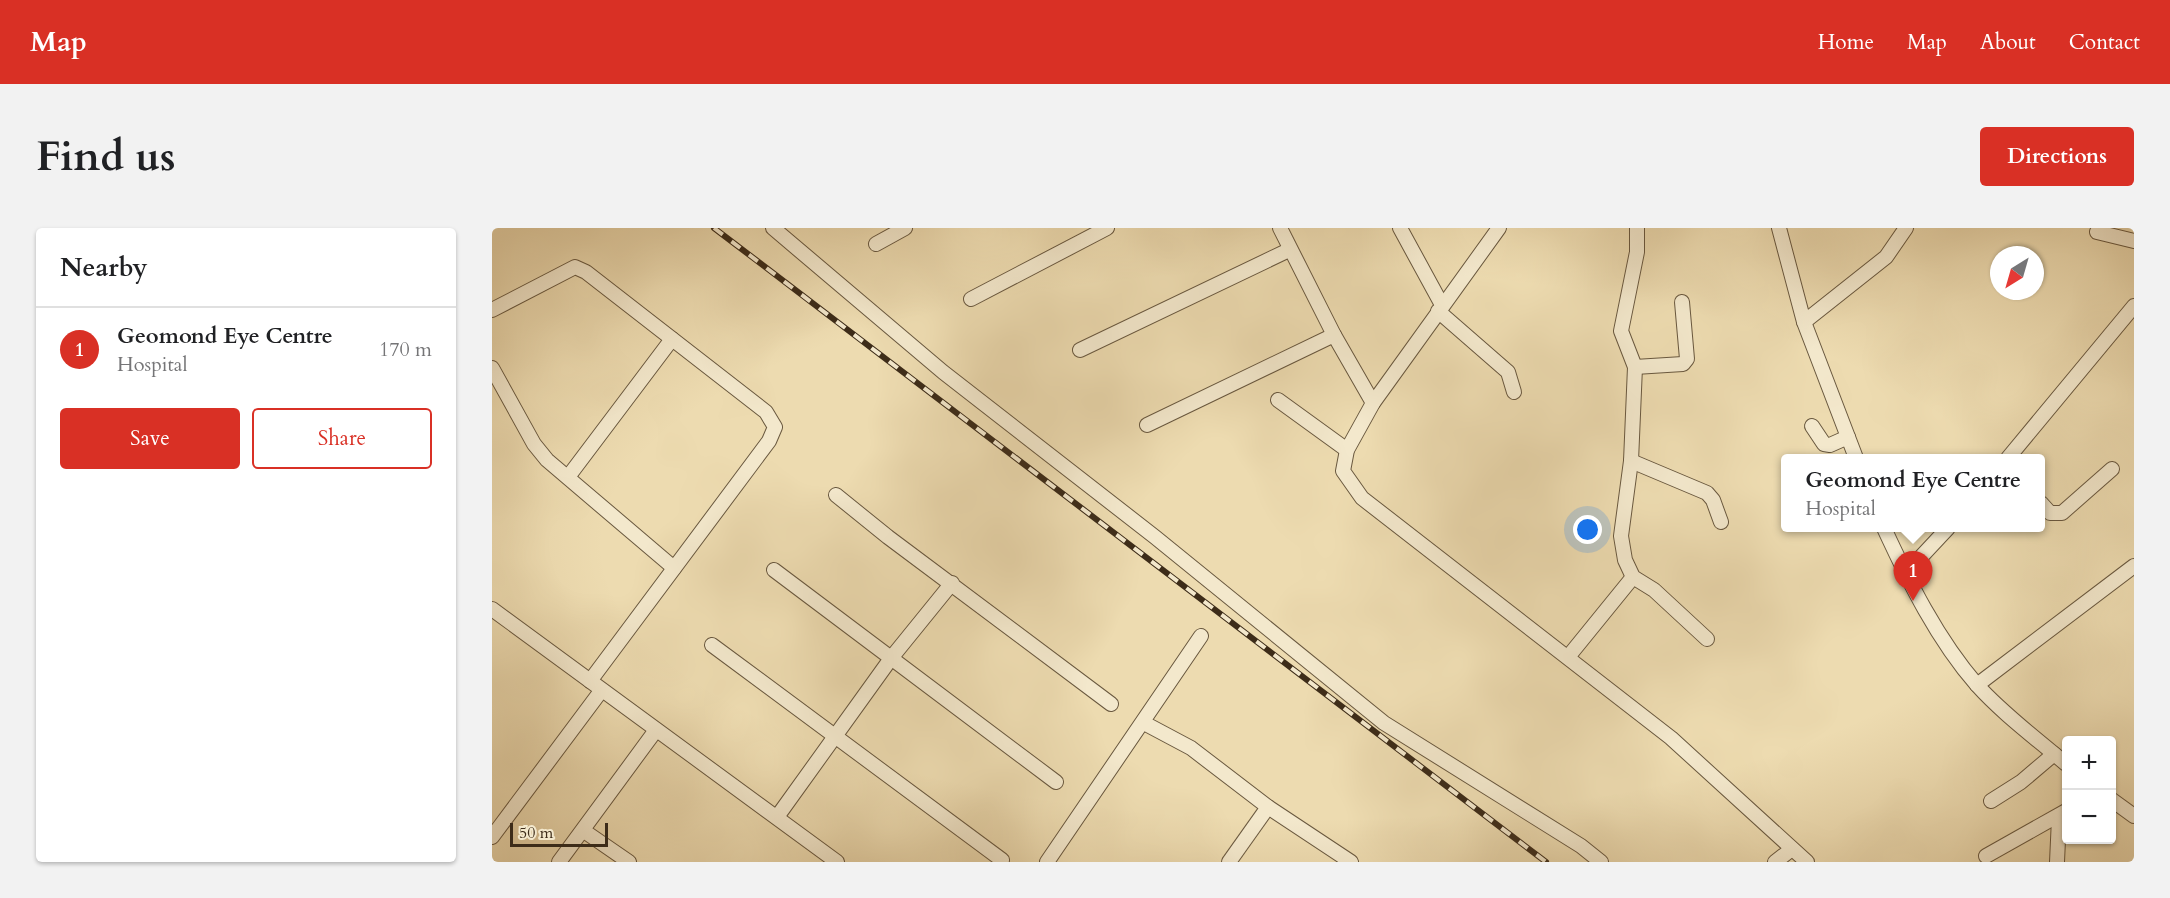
<!DOCTYPE html>
<html lang="en">
<head>
<meta charset="utf-8">
<style>
  :root { --surface:#fff; --page:#f2f2f2; --text:#202124; --muted:#757577; --line:#e0e0e0; --accent:#d93025 }
  body { margin:0; font-family:Cardo,serif; background:var(--page); color:var(--text) }
  .controls { position:absolute; right:18px; bottom:18px; display:grid; overflow:hidden; border-radius:6px; box-shadow:0 2px 4px #0004 }
  .controls button { width:54px; height:54px; display:grid; place-items:center; padding:0; border:0; border-bottom:2px solid var(--line); background:var(--surface); color:var(--text); font:30px sans-serif }
  .compass { position:absolute; left:1498px; top:18px; width:54px; height:54px; border-radius:50%; background:var(--surface); box-shadow:0 2px 4px #0004; rotate:217deg }
  .scale { position:absolute; left:18px; bottom:15px; width:98px; box-sizing:border-box; padding-left:6px; border:3px solid #3d2c19; border-top:0; font-size:16px; line-height:21px; white-space:nowrap; color:#3d2c19; -webkit-text-stroke:4px #f3e8cc; paint-order:stroke }
  .you { position:absolute; left:1096px; top:302px; width:21px; height:21px; margin:-15px; border:4px solid #fff; border-radius:50%; background:#1a73e8; box-shadow:0 0 0 9px #1a73e833 }
  .badge { display:grid; place-items:center; width:39px; height:39px; border-radius:50%; background:var(--accent); color:#fff; font-size:20px; font-weight:700 }
  .pin { position:absolute; translate:-50% -50px; filter:drop-shadow(0 2px 3px #0008) }
  .pin::after { content:''; position:absolute; top:32px; width:21px; height:18px; background:inherit; clip-path:polygon(0 0,100% 0,50% 100%) }
  .popup { position:absolute; left:1289px; top:226px; width:264px; height:78px; box-sizing:border-box; display:grid; place-content:center; border-radius:6px; background:var(--surface); filter:drop-shadow(0 2px 4px #0005); font-size:20px; white-space:nowrap; color:var(--muted) }
  .popup b { font-size:22px; color:var(--text) }
  .popup::after { content:''; position:absolute; left:50%; top:100%; margin-left:-12px; border:12px solid transparent; border-top-color:var(--surface) }
  .list { margin:0; padding:0; list-style:none }
  h2 { display:flex; justify-content:space-between; align-items:center; height:78px; margin:0; padding:0 24px; font-size:26px }
  h2 small { font-size:20px; font-weight:400; color:var(--muted) }
  .list li { display:grid; grid-template-columns:39px 1fr auto; gap:18px; align-items:center; box-sizing:border-box; height:84px; padding:0 24px; border-top:2px solid var(--line) }
  .list b { display:block; font-size:22px; white-space:nowrap }
  .list p { margin:0; font-size:20px; white-space:nowrap; color:var(--muted) }
  .list em { font-size:20px; font-style:normal; color:var(--muted) }
  .actions { display:flex; gap:12px; padding:18px 24px }
  .actions a { flex:1; padding:14px 0; border:2px solid var(--accent); border-radius:6px; text-align:center; font-size:21px; color:var(--accent) }
  .actions .main { background:var(--accent); color:#fff }
  .map { position:relative; flex:none; width:1642px; height:634px; overflow:hidden; border-radius:6px }
  header { display:flex; align-items:center; gap:36px; box-sizing:border-box; height:84px; padding:0 30px; background:var(--accent); color:#fff }
  header strong { font-size:28px }
  nav { display:flex; gap:33px; margin-inline-start:auto; font-size:21px }
  .intro { display:flex; align-items:center; justify-content:space-between; box-sizing:border-box; height:144px; padding:0 36px }
  h1 { margin:0; font-size:42px }
  .button { padding:15px 27px; border-radius:6px; background:var(--accent); color:#fff; font-size:21px; font-weight:700 }
  main { display:flex; gap:36px; padding:0 36px }
  aside { flex:1; background:var(--surface); border-radius:6px; box-shadow:0 2px 4px #0004 }
  .map>svg:first-child { display:block }
  .lines { fill:none; stroke-linecap:round; stroke-linejoin:round }
  .minor-casing { stroke:#69583f; stroke-width:16 }
  .minor { stroke:#f3e8cc; stroke-width:14 }
  .rail-casing { stroke:#3d2c19; stroke-width:6 }
  .rail { stroke:#f3e8cc; stroke-width:4; stroke-dasharray:11; stroke-linecap:butt }
</style>
</head>
<body>
<header>
<strong>Map</strong>
<nav><a>Home</a><a>Map</a><a>About</a><a>Contact</a></nav>
</header>
<div class="intro"><h1>Find us</h1><a class="button">Directions</a></div>
<main>
<aside>
<h2>Nearby<small></small></h2>
<ul class="list">
<li><span class="badge">1</span><div><b>Geomond Eye Centre</b><p>Hospital</p></div><em>170 m</em></li>
</ul>
<div class="actions"><a class="main">Save</a><a>Share</a></div>
</aside>
<div class="map">
<svg width="1642" height="634" viewBox="0 0 1642 634">
  <rect width="100%" height="100%" fill="#eddbb0"/>
  <filter id="stains"><feTurbulence type="fractalNoise" baseFrequency=".00333" numOctaves="4"/><feColorMatrix values="0 0 0 0 .2 0 0 0 0 .09 0 0 0 0 .02 0 0 0 .5 -.17"/></filter>
  <radialGradient id="worn" r=".72"><stop offset=".6" stop-color="#630" stop-opacity="0"/><stop offset="1" stop-color="#630" stop-opacity=".3"/></radialGradient>
  <g class="lines">
    <defs>
      <g id="minor">
        <polyline points="281,0 451,144 663,309 892,495 1089,618 1109,634"/>
        <polyline points="788,0 842,107 881,175"/>
        <polyline points="908,0 950,77"/>
        <polyline points="1007,0 881,175 855,222 851,243 870,270 1179,510 1315,634"/>
        <polyline points="1145,0 1145,24 1129,103 1143,139 1139,233 1129,308 1133,332 1141,349 1162,362 1215,411"/>
        <polyline points="1287,0 1312,94 1364,230"/>
        <polyline points="1605,4 1642,13"/>
        <polyline points="384,16 413,0"/>
        <polyline points="479,71 615,0"/>
        <polyline points="0,82 83,39 94,44 274,184 283,199 277,213 98,453"/>
        <polyline points="946,83 1016,144 1022,164"/>
        <polyline points="1312,94 1394,29 1414,0"/>
        <polyline points="588,122 797,22"/>
        <polyline points="1143,139 1191,136 1195,131 1190,74"/>
        <polyline points="0,140 42,216 55,232 182,340"/>
        <polyline points="786,172 855,222"/>
        <polyline points="655,197 842,107"/>
        <polyline points="1320,198 1332,216 1338,217 1356,209"/>
        <polyline points="1516,230 1642,78"/>
        <polyline points="1139,233 1215,265 1221,272 1229,294"/>
        <polyline points="76,249 180,111"/>
        <polyline points="344,267 396,309 619,476"/>
        <polyline points="1549,275 1558,285 1570,285 1620,241"/>
        <path d="M1392,300C1417,354 1445,411 1485,457C1511,486 1545,511 1574,536"/>
        <polyline points="282,342 564,554"/>
        <polyline points="1413,346 1456,300"/>
        <polyline points="0,381 345,634"/>
        <polyline points="220,417 510,632"/>
        <polyline points="1076,429 1141,349"/>
        <polyline points="1485,457 1642,338"/>
        <polyline points="652,495 699,520 776,579 859,634"/>
        <polyline points="1620,572 1642,588"/>
        <polyline points="1499,573 1529,554 1562,526"/>
        <polyline points="285,589 400,429 460,355"/>
        <polyline points="92,603 137,634"/>
        <polyline points="0,609 109,463"/>
        <polyline points="1494,628 1574,583"/>
        <polyline points="67,634 164,502"/>
        <polyline points="555,634 709,408"/>
        <polyline points="737,634 776,579"/>
        <polyline points="1283,634 1300,621"/>
        <polyline points="1565,634 1567,590"/>
      </g>
    </defs>
    <!-- minor casing -->
    <use href="#minor" class="minor-casing"/>
    <!-- minor -->
    <use href="#minor" class="minor"/>
    <defs>
      <polyline id="rail" points="222,0 1054,634"/>
    </defs>
    <!-- rail casing -->
    <use href="#rail" class="rail-casing"/>
    <!-- rail -->
    <use href="#rail" class="rail"/>
  </g>
  <rect width="100%" height="100%" filter="url(#stains)"/>
  <rect width="100%" height="100%" fill="url(#worn)"/>
</svg>
<div class="controls">
<button>+</button>
<button>−</button>
</div>
<svg class="compass" viewBox="-18 -18 36 36"><path d="M0-13l5 13h-10z" fill="#e53935"/><path d="M0 13l5-13h-10z" fill="#757577"/></svg>
<div class="scale">50 m</div>
<div class="you"></div>
<div class="pin badge" style="left:1421px;top:373px">1</div>
<div class="popup"><b>Geomond Eye Centre</b>Hospital</div>
</div>
</main>
</body>
</html>
